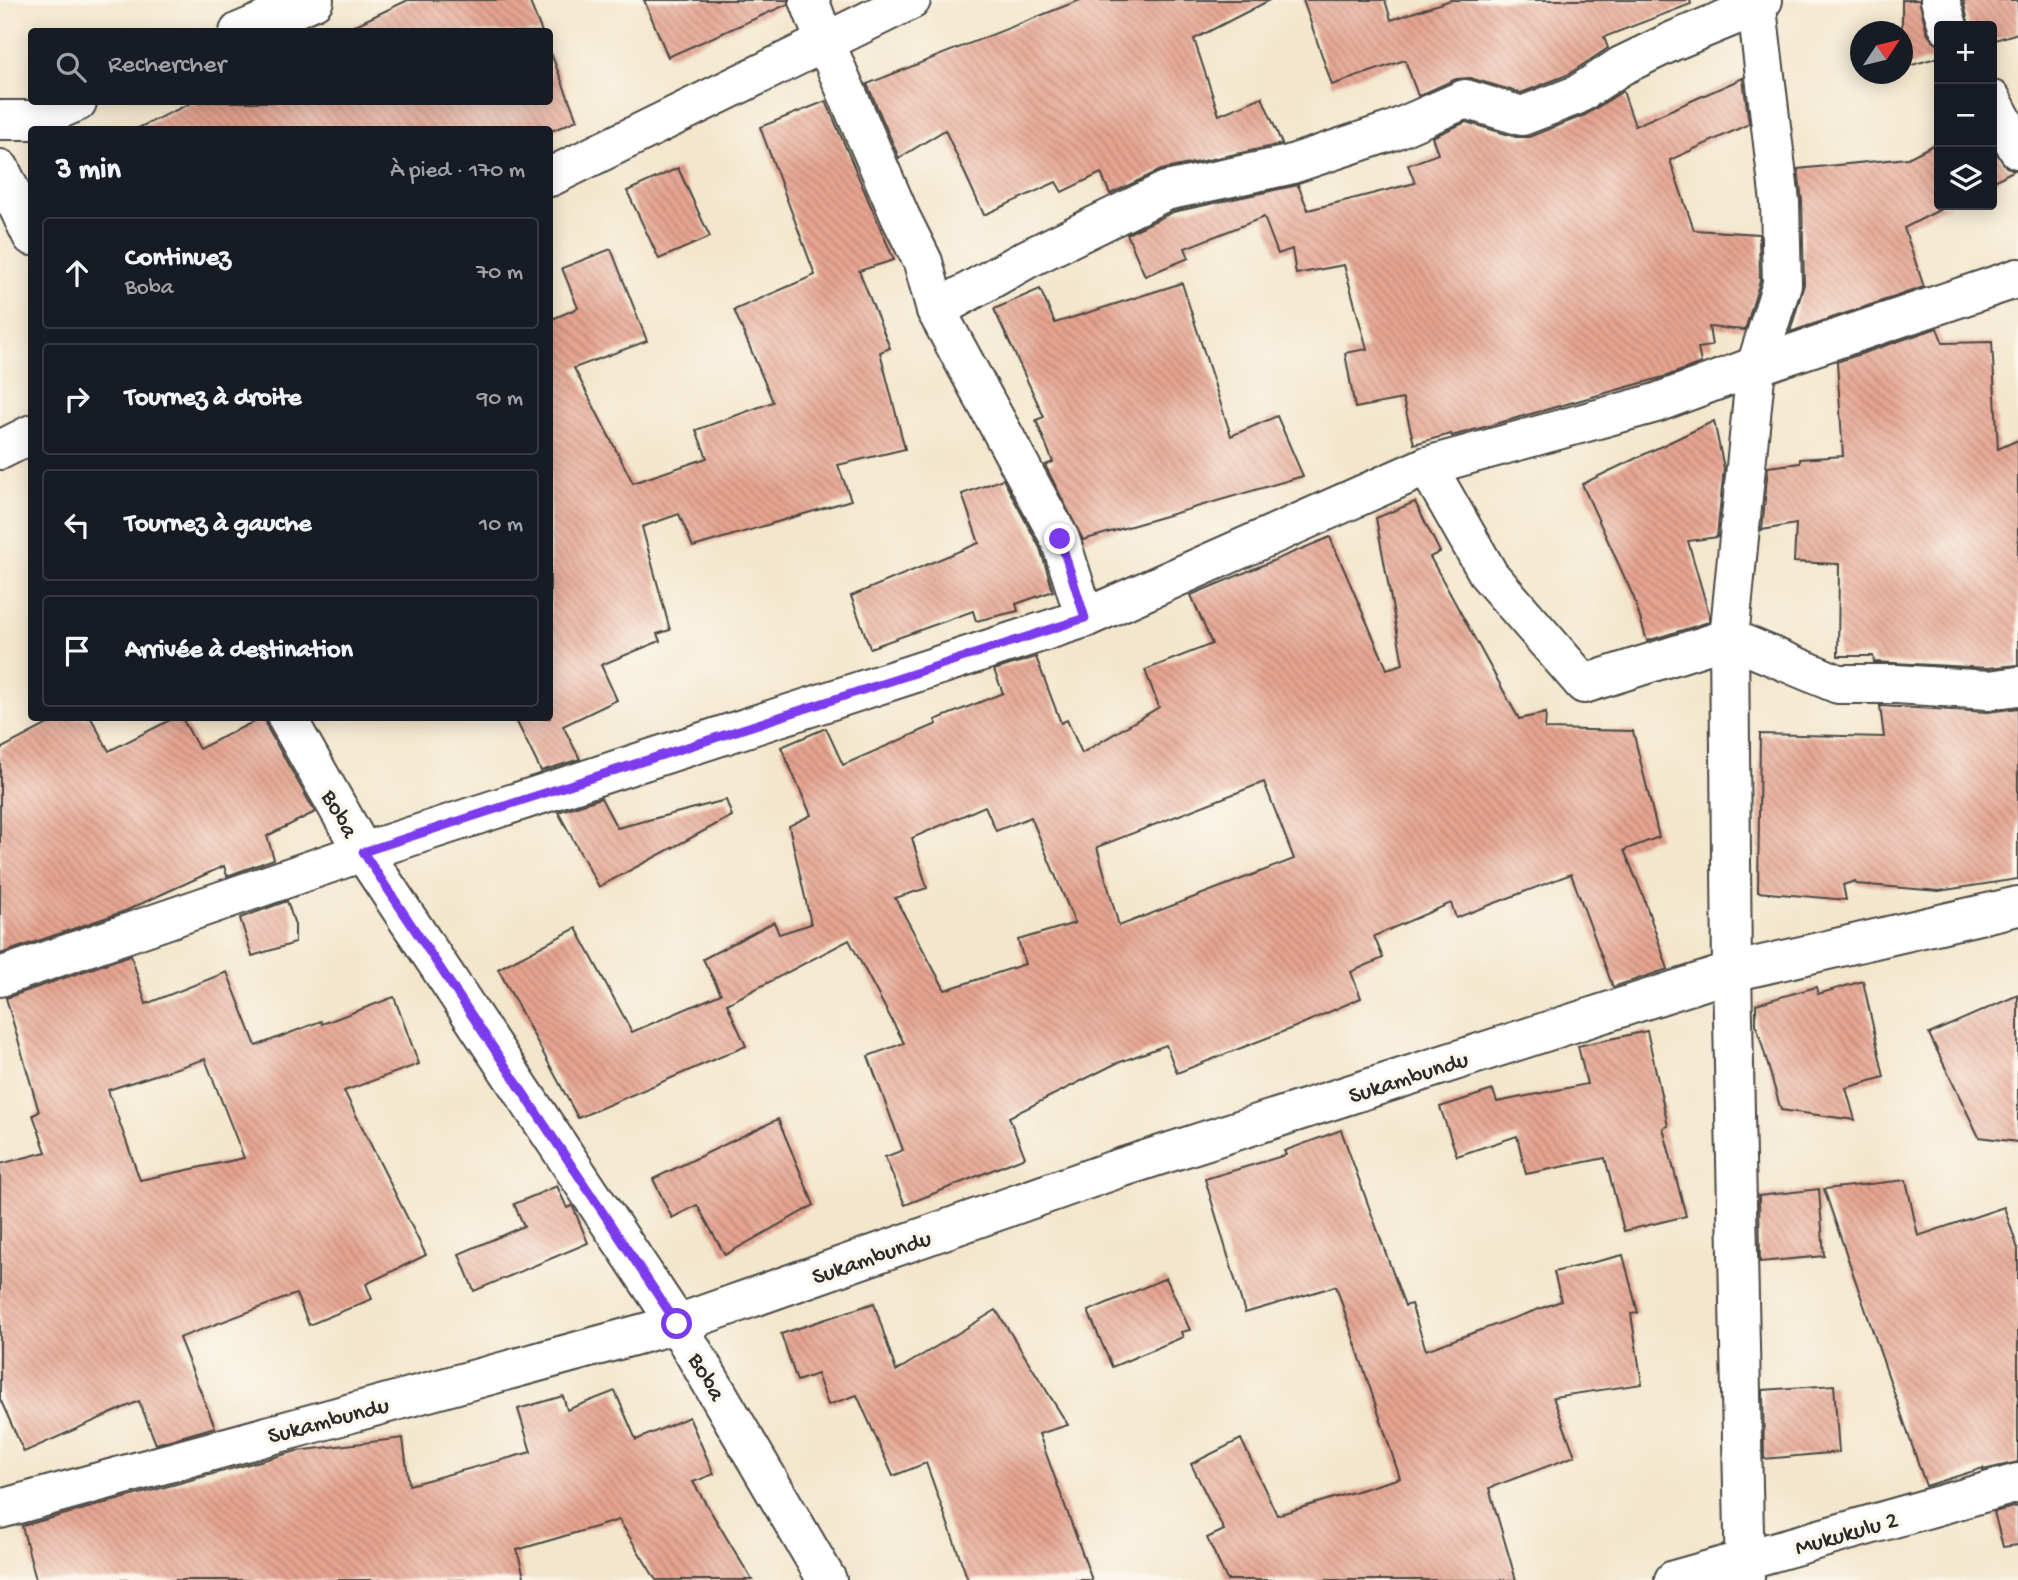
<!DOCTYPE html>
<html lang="fr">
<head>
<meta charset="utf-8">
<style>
  :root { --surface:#171b24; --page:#20242c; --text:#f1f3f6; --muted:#9ea1a6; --line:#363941 }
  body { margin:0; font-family:"Gochi Hand",sans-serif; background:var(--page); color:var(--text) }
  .controls { position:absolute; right:21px; top:21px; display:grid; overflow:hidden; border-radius:7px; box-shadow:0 4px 18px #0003 }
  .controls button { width:63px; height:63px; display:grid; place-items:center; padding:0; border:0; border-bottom:2px solid var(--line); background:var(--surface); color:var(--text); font:35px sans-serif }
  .compass { position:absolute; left:1850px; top:21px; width:63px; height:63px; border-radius:50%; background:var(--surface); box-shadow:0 4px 18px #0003; rotate:55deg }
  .stop { position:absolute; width:21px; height:21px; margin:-16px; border:5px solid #7c3aed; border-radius:50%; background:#fff }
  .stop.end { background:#7c3aed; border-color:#fff; box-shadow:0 2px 7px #0008 }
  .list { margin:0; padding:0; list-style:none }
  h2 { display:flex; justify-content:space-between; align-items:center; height:91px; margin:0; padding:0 28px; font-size:30px }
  h2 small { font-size:23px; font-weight:400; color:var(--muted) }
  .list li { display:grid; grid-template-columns:46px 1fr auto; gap:21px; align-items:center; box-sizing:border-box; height:112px; margin:0 14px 14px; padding:0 14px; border:2px solid var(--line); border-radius:7px }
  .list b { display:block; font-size:26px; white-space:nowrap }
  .list p { margin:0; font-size:23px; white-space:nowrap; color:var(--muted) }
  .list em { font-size:23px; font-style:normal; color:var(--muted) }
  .icon { flex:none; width:38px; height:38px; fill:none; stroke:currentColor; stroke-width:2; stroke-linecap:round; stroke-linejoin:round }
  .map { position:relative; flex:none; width:2018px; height:1580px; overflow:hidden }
  .search { position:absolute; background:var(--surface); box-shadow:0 4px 18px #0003; left:28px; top:28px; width:525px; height:77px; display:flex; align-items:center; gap:18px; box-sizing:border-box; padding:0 24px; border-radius:7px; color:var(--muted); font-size:26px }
  .panel { position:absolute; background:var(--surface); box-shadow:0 4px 18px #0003; left:28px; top:126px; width:525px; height:595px; border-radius:7px }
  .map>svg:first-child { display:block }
  .building { fill:url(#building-back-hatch); fill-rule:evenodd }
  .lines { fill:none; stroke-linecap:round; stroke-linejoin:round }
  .minor-casing { stroke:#494743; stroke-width:42 }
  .minor { stroke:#fff; stroke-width:38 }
  .route { stroke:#7c3aed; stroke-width:9 }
  .labels { text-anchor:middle; stroke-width:7; stroke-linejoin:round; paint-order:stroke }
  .street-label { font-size:24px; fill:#2b2b2b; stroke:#fbf7ec }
</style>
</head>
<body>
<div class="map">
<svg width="2018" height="1580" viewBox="0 0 2018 1580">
  <defs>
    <pattern id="building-back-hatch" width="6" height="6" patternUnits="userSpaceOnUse" patternTransform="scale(1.75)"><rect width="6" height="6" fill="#e6a491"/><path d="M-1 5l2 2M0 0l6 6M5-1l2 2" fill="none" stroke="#bb8677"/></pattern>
  </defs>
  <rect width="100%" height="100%" fill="#fbf7ec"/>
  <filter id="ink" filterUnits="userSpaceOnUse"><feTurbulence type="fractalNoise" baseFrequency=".0143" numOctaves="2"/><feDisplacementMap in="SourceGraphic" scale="14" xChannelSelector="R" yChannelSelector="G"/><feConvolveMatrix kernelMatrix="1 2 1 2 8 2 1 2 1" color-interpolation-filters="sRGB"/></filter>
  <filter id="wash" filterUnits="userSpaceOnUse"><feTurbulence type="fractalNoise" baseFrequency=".00686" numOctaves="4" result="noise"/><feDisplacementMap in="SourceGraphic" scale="28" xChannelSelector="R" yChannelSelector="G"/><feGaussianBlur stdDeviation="1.57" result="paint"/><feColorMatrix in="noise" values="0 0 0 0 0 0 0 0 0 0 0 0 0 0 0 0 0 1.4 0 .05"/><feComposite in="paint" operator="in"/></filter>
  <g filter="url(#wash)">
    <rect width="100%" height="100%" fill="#f3e6cc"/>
    <g id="blocks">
      <!-- building -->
      <g class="building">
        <polygon points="408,0 529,0 542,32 341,32"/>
        <polygon points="644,0 788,0 788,4 668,57"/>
        <polygon points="1080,0 1270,0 1194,39 1219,115 1262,97 1282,144 1161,170 1110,194 1101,173 1062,192 1056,182 984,215 945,130 899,158 867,84"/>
        <polygon points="1303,0 1385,0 1391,20 1451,0 1690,0 1691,4 1604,37 1608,48 1567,75 1521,93 1470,78 1456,79 1418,96 1405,60 1332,85"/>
        <polygon points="1902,0 1919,0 1927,33 1933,41 1939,45 1939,57 1902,68"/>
        <polygon points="1963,0 2018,0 2018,33 1992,41 1992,26 1969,26"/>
        <polygon points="550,51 577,120 554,130 134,130 193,102 550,102"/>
        <polygon points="1743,78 1749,124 1670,160 1694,230 1759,234 1760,281 1745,330 1709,327 1712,346 1698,348 1701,363 1667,376 1452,436 1451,434 1414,444 1403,399 1355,408 1345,353 1367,349 1344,265 1296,274 1292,249 1278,254 1264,217 1185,248 1189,258 1145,276 1127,234 1173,212 1298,185 1308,210 1415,183 1408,165 1438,154 1432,137 1466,122 1516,137 1529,137 1585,115 1623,91 1635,126"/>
        <polygon points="826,101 894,260 859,271 890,348 880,352 905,449 838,465 851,500 693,547 679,514 642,527 670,630 657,634 660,641 601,665 617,700 563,726 580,759 541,771 515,718 550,718 550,320 578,308 562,268 611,249 647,341 574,368 633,483 707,458 696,430 773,402 734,310 815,275 760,127"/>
        <polygon points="1939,142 1939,205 1949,205 1904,228 1924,287 1790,332 1804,284 1802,201 1798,169 1908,158"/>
        <polygon points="1992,146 2006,167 2015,170 1992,182"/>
        <polygon points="678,168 710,237 659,259 627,191"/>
        <polygon points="1182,283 1231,436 1277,416 1303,476 1083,540 1045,465 1053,462 1036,420 1044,417 994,309 1040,289 1055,323"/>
        <polygon points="1937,328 1943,343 1992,342 1998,449 2018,440 2018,665 1988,668 1874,662 1873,656 1838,656 1839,564 1794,562 1796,524 1762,530 1768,467 1800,463 1800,459 1843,456 1837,362"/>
        <polygon points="1714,421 1724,468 1717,537 1688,541 1709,614 1709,622 1647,641 1634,598 1582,484"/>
        <polygon points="1003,479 1040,548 1053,591 1016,604 1018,611 976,621 973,611 870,648 851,596 979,543 962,494"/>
        <path d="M1415,502L1440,552L1430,557L1519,719L1546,713L1545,729L1633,731L1659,837L1624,850L1642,893L1668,969L1613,987L1571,874L1456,918L1451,903L1374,936L1383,958L1351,972L1361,998L1295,1027L1177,1073L1166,1045L1115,1064L1009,1117L1025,1157L905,1205L885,1157L903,1150L868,1056L904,1043L849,940L727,1004L746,1046L578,1118L498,969L576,928L632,1032L721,994L703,959L774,922L779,934L811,924L789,826L811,815L781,747L826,728L843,765L937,724L935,720L1003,693L994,670L1036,657L1061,723L1067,720L1082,753L1159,707L1145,670L1212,644L1191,595L1330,537L1387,669L1403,664L1376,518ZM1264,782L1294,859L1119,926L1097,847ZM985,806L996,831L1031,817L1075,923L1018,940L1025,964L945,990L895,898L927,888L912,838Z"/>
        <polygon points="1880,706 1988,712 2018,708 2018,879 1939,891 1856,884 1855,881 1843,885 1846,900 1758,892 1760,734 1884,737"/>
        <polygon points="59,718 91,718 109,751 174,718 182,718 199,749 261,718 265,718 268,729 315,812 267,836 274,859 227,876 224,866 125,911 0,954 0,749"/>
        <polygon points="601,798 617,828 726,800 732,816 599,887 558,812"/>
        <polygon points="287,901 295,925 295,943 252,956 240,918"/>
        <path d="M131,955L146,1004L227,972L256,1046L321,1021L322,1024L394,997L419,1064L344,1091L426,1255L366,1284L372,1299L309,1325L296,1294L179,1338L215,1427L156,1444L139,1401L24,1452L0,1399V1164L46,1152L33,1115L39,1112L6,998ZM205,1059L244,1158L140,1180L108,1090Z"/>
        <polygon points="1863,981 1884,1077 1846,1088 1855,1120 1781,1110 1756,1024 1756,1004 1816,987 1818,994"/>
        <polygon points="2018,995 2018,1142 1979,1137 1929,1034"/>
        <polygon points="1647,1031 1668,1126 1663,1128 1686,1216 1624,1231 1605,1158 1526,1174 1517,1136 1457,1156 1440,1107 1493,1090 1497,1102 1587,1084 1578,1046"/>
        <polygon points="778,1119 814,1205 725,1255 697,1205 672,1218 653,1179"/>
        <polygon points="1341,1130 1405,1306 1411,1304 1426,1350 1561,1301 1554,1272 1623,1255 1638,1313 1631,1314 1642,1384 1553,1397 1575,1456 1489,1488 1516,1580 1227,1580 1207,1538 1224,1530 1191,1464 1241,1439 1277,1515 1400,1478 1336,1286 1245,1313 1205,1179 1286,1155 1284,1151"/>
        <polygon points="1906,1180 1918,1236 2004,1207 2018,1249 2018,1462 1983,1470 1983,1468 1926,1486 1824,1189"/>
        <polygon points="557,1186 567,1208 572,1206 574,1209 588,1243 474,1291 459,1254 524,1226 514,1204"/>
        <polygon points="1819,1189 1824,1256 1760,1262 1759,1196"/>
        <polygon points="1166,1278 1190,1330 1181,1332 1183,1337 1112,1367 1088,1311"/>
        <polygon points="874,1303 896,1371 996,1310 1068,1425 1039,1434 1092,1580 968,1580 926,1463 893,1476 857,1395 828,1405 817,1374 797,1381 781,1334"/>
        <polygon points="1834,1385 1839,1452 1764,1459 1763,1390"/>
        <polygon points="615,1391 636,1440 689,1417 714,1474 693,1482 752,1580 656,1580 619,1520 517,1550 525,1580 36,1580 22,1526 297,1451 403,1438 409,1485 531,1452 518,1409 563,1396 567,1410"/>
        <polygon points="2018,1506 2018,1545 2003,1547 1994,1512"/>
      </g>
    </g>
  </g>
  <g filter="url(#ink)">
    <use href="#blocks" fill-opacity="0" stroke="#494743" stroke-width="2"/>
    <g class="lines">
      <defs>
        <g id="minor">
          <polyline points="809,0 825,42 900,216 923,262 936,310 1060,539 1085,618"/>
          <polyline points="1940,0 1948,26"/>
          <polyline points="239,32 314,0"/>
          <polyline points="1992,100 2018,149"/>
          <polyline points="0,120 34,120 77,102"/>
          <polyline points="0,169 32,236"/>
          <polyline points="550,177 911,0"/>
          <polyline points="936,310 1027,259 1166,191 1289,165 1392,131 1465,99 1522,116 1577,95 1621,66 1673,41 1755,7 1763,0"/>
          <polyline points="0,450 32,434"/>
          <polyline points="1427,466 1489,575 1584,684 1729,638 1838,684 1896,684 1989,690 2018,686"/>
          <polyline points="287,718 363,852 677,1324 827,1580"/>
          <polyline points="0,977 363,852 1085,618 1427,466 1656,403 1756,366 2018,278"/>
          <polyline points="0,1509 677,1324 1114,1170 1732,972 2018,906"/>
          <polyline points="1674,1580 2018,1483"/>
          <polyline points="1745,1580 1732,972 1729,638 1756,366 1782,284 1780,202 1756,0"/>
        </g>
      </defs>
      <!-- minor casing -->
      <use href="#minor" class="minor-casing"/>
      <!-- minor -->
      <use href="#minor" class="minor"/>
    </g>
  </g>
  <g class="lines" filter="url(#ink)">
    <!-- route -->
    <polyline class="route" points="677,1324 363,852 1085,618 1060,539"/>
  </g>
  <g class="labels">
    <!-- street labels -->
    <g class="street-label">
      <text transform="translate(341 813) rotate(61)" y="8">Boba</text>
      <text transform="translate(1408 1076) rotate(-18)" y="8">Sukambundu</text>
      <text transform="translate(871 1256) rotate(-19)" y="8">Sukambundu</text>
      <text transform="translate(708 1376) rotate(60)" y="8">Boba</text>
      <text transform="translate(328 1419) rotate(-15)" y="8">Sukambundu</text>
      <text transform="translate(1846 1532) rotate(-16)" y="8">Mukukulu 2</text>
    </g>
  </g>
</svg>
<div class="controls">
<button>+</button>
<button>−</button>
<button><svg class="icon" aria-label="layers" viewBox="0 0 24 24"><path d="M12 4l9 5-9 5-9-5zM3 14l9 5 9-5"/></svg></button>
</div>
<svg class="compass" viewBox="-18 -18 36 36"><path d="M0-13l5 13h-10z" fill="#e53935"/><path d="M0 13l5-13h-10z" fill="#9ea1a6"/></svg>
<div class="stop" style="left:677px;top:1324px"></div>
<div class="stop end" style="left:1060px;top:539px"></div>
<div class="search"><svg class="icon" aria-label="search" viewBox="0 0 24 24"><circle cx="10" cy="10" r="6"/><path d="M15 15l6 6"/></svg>Rechercher</div>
<section class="panel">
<h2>3 min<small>À pied · 170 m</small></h2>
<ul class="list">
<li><svg class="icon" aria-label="ahead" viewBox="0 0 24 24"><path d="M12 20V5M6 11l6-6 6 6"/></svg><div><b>Continuez</b><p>Boba</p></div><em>70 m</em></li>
<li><svg class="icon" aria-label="right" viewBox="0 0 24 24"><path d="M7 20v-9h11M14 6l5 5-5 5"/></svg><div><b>Tournez à droite</b></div><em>90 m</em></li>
<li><svg class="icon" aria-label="left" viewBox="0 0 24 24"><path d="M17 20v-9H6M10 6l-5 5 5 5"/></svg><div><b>Tournez à gauche</b></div><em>10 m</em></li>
<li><svg class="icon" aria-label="arrive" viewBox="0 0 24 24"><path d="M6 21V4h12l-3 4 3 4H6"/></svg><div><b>Arrivée à destination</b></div></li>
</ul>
</section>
</div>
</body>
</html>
